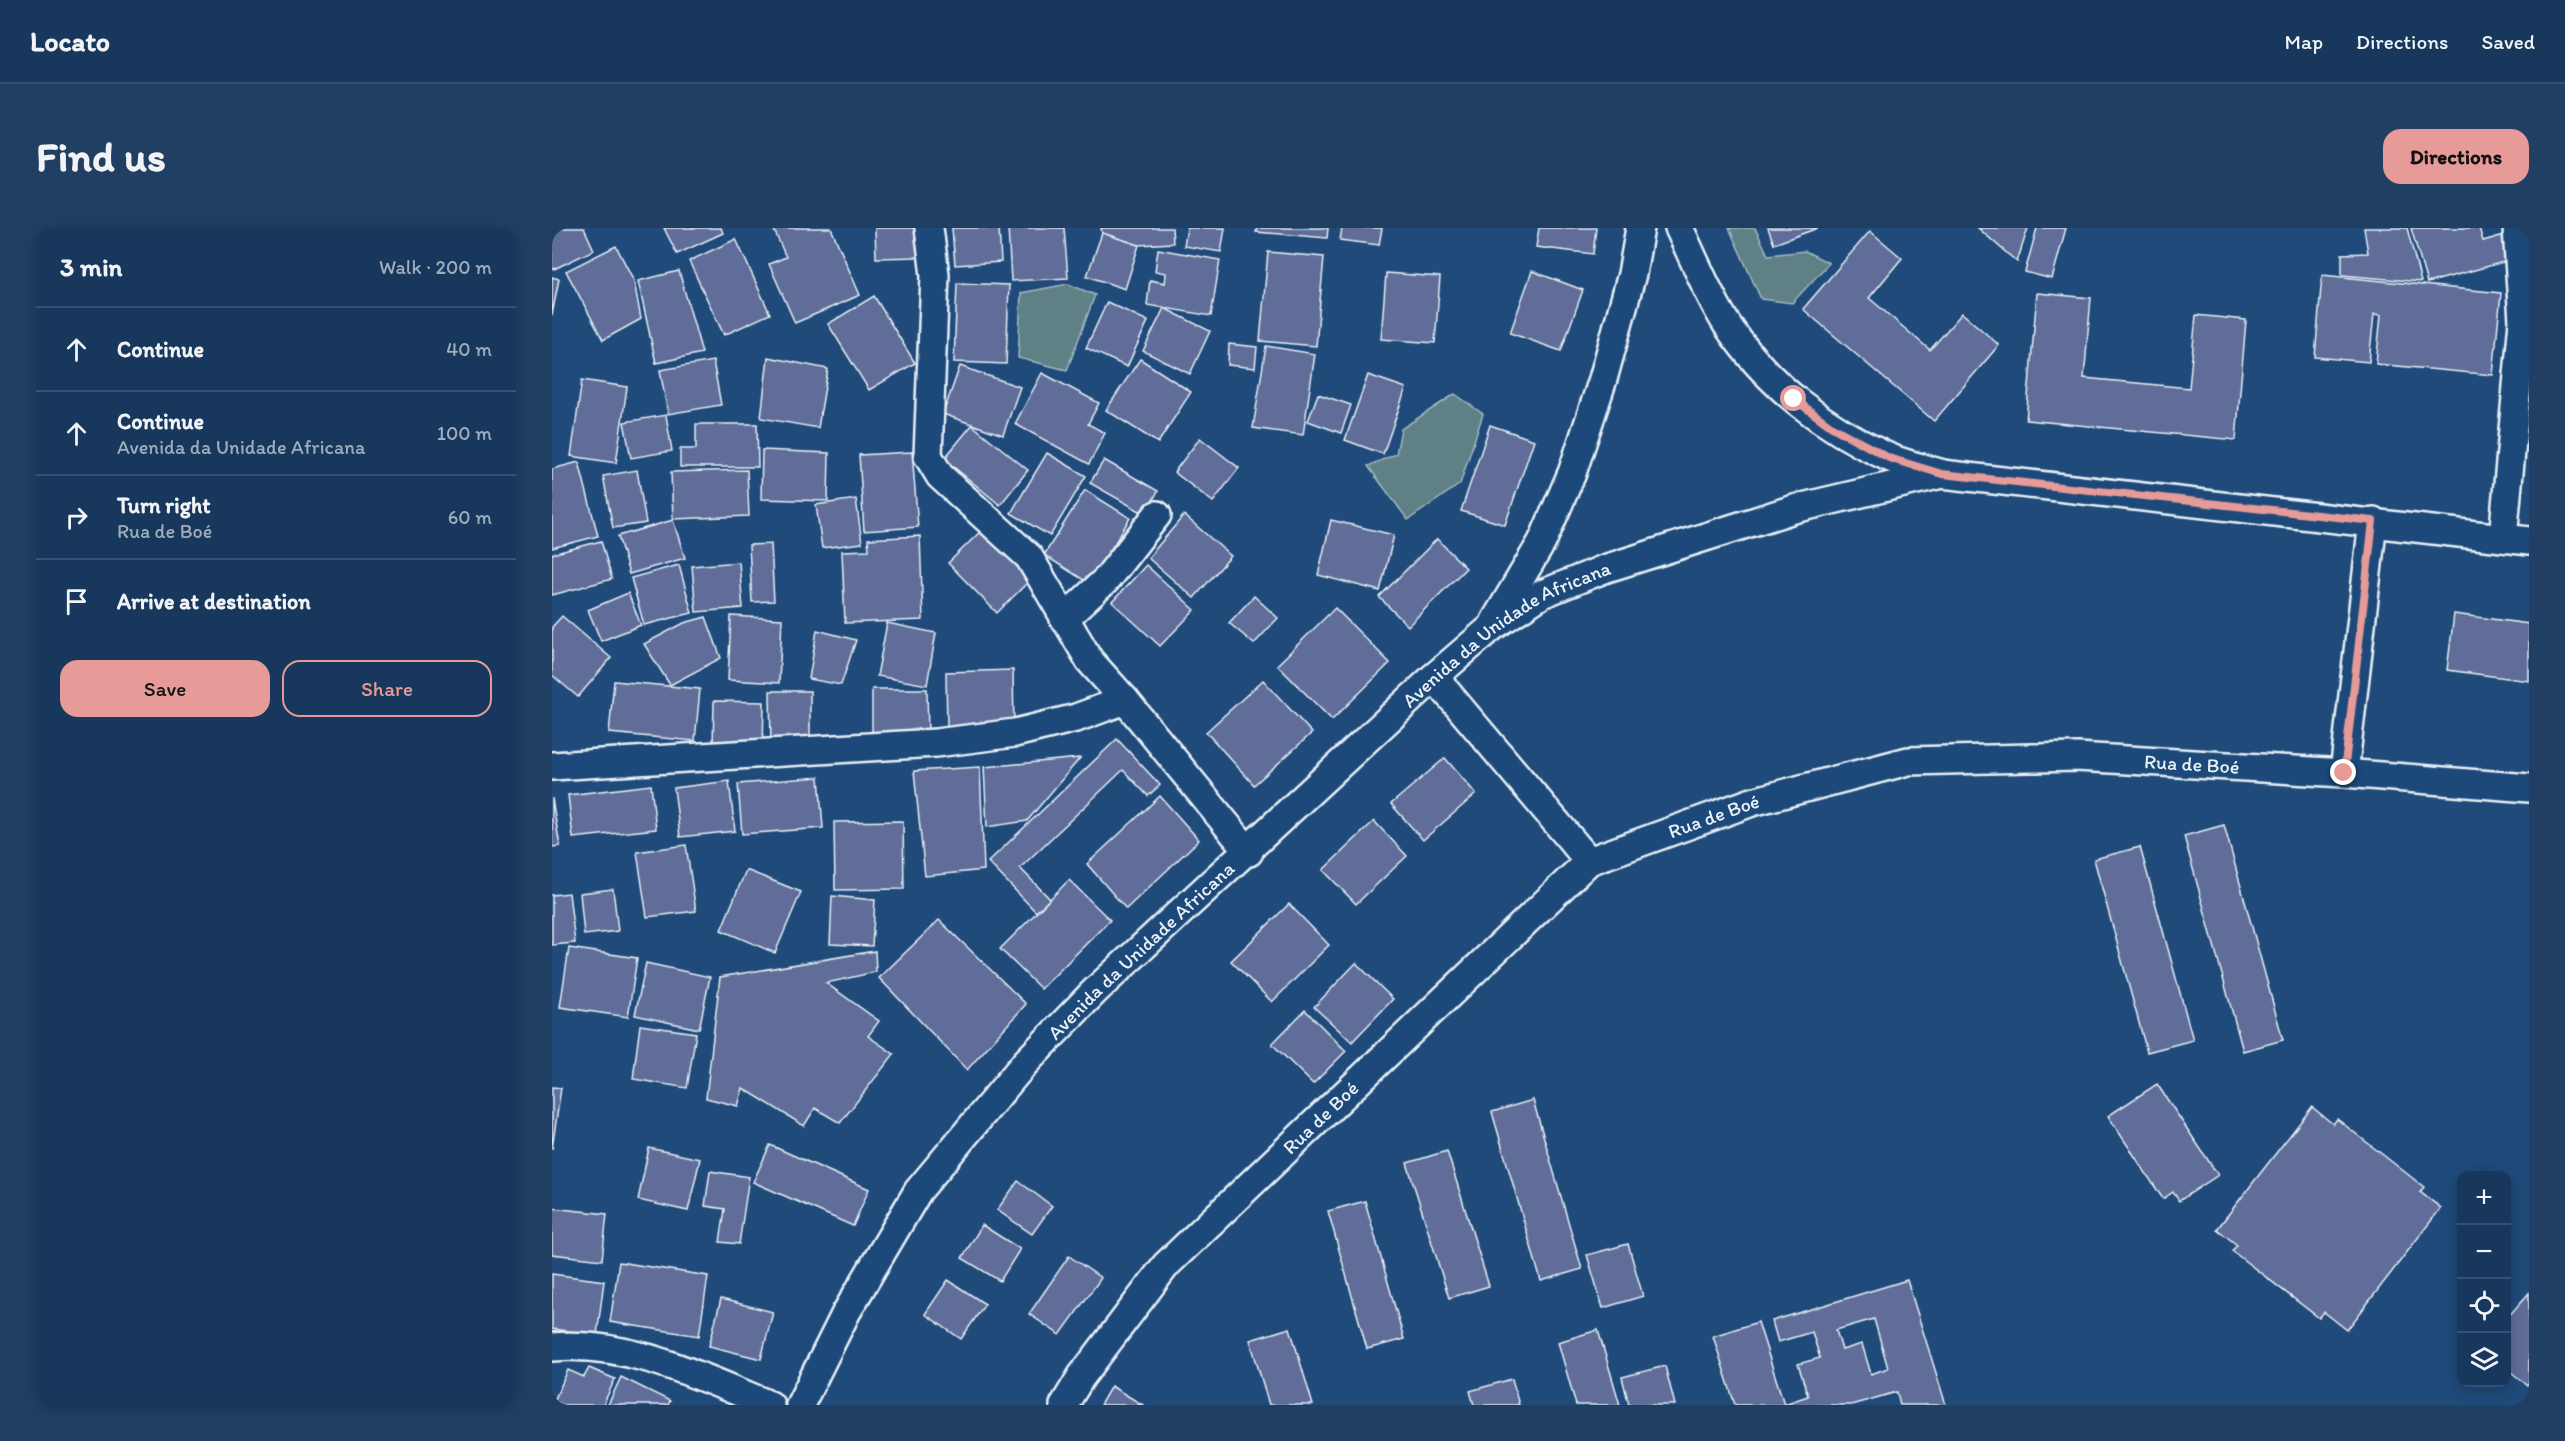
<!DOCTYPE html>
<html lang="en">
<head>
<meta charset="utf-8">
<style>
  :root { --surface:#17385c; --page:#203f62; --text:#f1f3f6; --muted:#9eacbb; --line:#365272; --accent:#e69b98 }
  body { margin:0; font-family:Itim,sans-serif; background:var(--page); color:var(--text) }
  .controls { position:absolute; right:18px; bottom:18px; display:grid; overflow:hidden; border-radius:12px; box-shadow:0 3px 15px #0003 }
  .controls button { width:54px; height:54px; display:grid; place-items:center; padding:0; border:0; border-bottom:2px solid var(--line); background:var(--surface); color:var(--text); font:30px sans-serif }
  .stop { position:absolute; width:18px; height:18px; margin:-14px; border:4px solid #e69b98; border-radius:50%; background:#fff }
  .stop.end { background:#e69b98; border-color:#fff; box-shadow:0 2px 6px #0008 }
  .list { margin:0; padding:0; list-style:none }
  h2 { display:flex; justify-content:space-between; align-items:center; height:78px; margin:0; padding:0 24px; font-size:26px }
  h2 small { font-size:20px; font-weight:400; color:var(--muted) }
  .list li { display:grid; grid-template-columns:39px 1fr auto; gap:18px; align-items:center; box-sizing:border-box; height:84px; padding:0 24px; border-top:2px solid var(--line) }
  .list b { display:block; font-size:22px; white-space:nowrap }
  .list p { margin:0; font-size:20px; white-space:nowrap; color:var(--muted) }
  .list em { font-size:20px; font-style:normal; color:var(--muted) }
  .actions { display:flex; gap:12px; padding:18px 24px }
  .actions a { flex:1; padding:14px 0; border:2px solid var(--accent); border-radius:18px; text-align:center; font-size:21px; color:var(--accent) }
  .actions .main { background:var(--accent); color:#111 }
  .icon { flex:none; width:33px; height:33px; fill:none; stroke:currentColor; stroke-width:2; stroke-linecap:round; stroke-linejoin:round }
  .map { position:relative; flex:none; width:1977px; height:1177px; overflow:hidden; border-radius:18px }
  header { display:flex; align-items:center; gap:36px; box-sizing:border-box; height:84px; padding:0 30px; background:var(--surface); border-bottom:2px solid var(--line) }
  header strong { font-size:28px }
  nav { display:flex; gap:33px; margin-inline-start:auto; font-size:21px }
  .intro { display:flex; align-items:center; justify-content:space-between; box-sizing:border-box; height:144px; padding:0 36px }
  h1 { margin:0; font-size:42px }
  .button { padding:15px 27px; border-radius:18px; background:var(--accent); color:#111; font-size:21px; font-weight:700 }
  main { display:flex; gap:36px; padding:0 36px }
  aside { flex:1; background:var(--surface); border-radius:18px; box-shadow:0 3px 15px #0003 }
  .map>svg:first-child { display:block }
  .green { fill:#5e8186; stroke:#a3b9bf; stroke-width:1.5 }
  .building { fill:#606d99; stroke:#e8f1f8; stroke-width:1.5; fill-rule:evenodd }
  .lines { fill:none; stroke-linecap:round; stroke-linejoin:round }
  .minor-casing { stroke:#e8f1f8; stroke-width:32 }
  .minor { stroke:#1f4a7a; stroke-width:27 }
  .route { stroke:#e69b98; stroke-width:8 }
  .labels { text-anchor:middle; stroke-width:4.5; stroke-linejoin:round; paint-order:stroke }
  .street-label { font-size:20px; fill:#e8f1f8; stroke:#1f4a7a }
</style>
</head>
<body>
<header>
<strong>Locato</strong>
<nav><a>Map</a><a>Directions</a><a>Saved</a></nav>
</header>
<div class="intro"><h1>Find us</h1><a class="button">Directions</a></div>
<main>
<aside>
<h2>3 min<small>Walk · 200 m</small></h2>
<ul class="list">
<li><svg class="icon" aria-label="ahead" viewBox="0 0 24 24"><path d="M12 20V5M6 11l6-6 6 6"/></svg><div><b>Continue</b></div><em>40 m</em></li>
<li><svg class="icon" aria-label="ahead" viewBox="0 0 24 24"><path d="M12 20V5M6 11l6-6 6 6"/></svg><div><b>Continue</b><p>Avenida da Unidade Africana</p></div><em>100 m</em></li>
<li><svg class="icon" aria-label="right" viewBox="0 0 24 24"><path d="M7 20v-9h11M14 6l5 5-5 5"/></svg><div><b>Turn right</b><p>Rua de Boé</p></div><em>60 m</em></li>
<li><svg class="icon" aria-label="arrive" viewBox="0 0 24 24"><path d="M6 21V4h12l-3 4 3 4H6"/></svg><div><b>Arrive at destination</b></div></li>
</ul>
<div class="actions"><a class="main">Save</a><a>Share</a></div>
</aside>
<div class="map">
<svg width="1977" height="1177" viewBox="0 0 1977 1177">
  <rect width="100%" height="100%" fill="#1f4a7a"/>
  <filter id="ink" filterUnits="userSpaceOnUse"><feTurbulence type="fractalNoise" baseFrequency=".0167" numOctaves="2"/><feDisplacementMap in="SourceGraphic" scale="12" xChannelSelector="R" yChannelSelector="G"/><feConvolveMatrix kernelMatrix="1 2 1 2 8 2 1 2 1" color-interpolation-filters="sRGB"/></filter>
  <g filter="url(#ink)">
    <!-- green -->
    <g class="green">
      <polygon points="1177,0 1203,0 1216,27 1253,23 1277,35 1240,75 1209,71"/>
      <polygon points="516,56 543,67 515,142 466,130 469,65"/>
      <polygon points="903,166 931,186 908,256 856,292 816,238 844,226 849,201"/>
    </g>
    <!-- building -->
    <g class="building">
      <polygon points="0,0 32,0 42,22 0,42"/>
      <polygon points="112,0 169,0 171,5 125,26"/>
      <polygon points="221,0 279,0 308,67 243,95 217,36 234,29"/>
      <polygon points="323,0 368,0 369,29 324,30"/>
      <polygon points="400,0 447,0 449,34 403,37"/>
      <polygon points="456,0 512,0 516,50 459,53"/>
      <polygon points="549,0 620,0 621,15 587,17 550,5"/>
      <polygon points="635,0 673,0 669,24 632,18"/>
      <polygon points="705,0 776,0 775,10 704,4"/>
      <polygon points="790,0 830,0 827,17 788,12"/>
      <polygon points="987,0 1044,0 1041,26 984,19"/>
      <polygon points="1216,0 1266,0 1222,16"/>
      <polygon points="1426,0 1476,0 1465,34"/>
      <polygon points="1485,0 1514,0 1500,51 1473,44"/>
      <polygon points="1812,0 1855,0 1869,54 1790,47 1790,26 1816,25"/>
      <polygon points="1859,0 1927,0 1931,13 1952,7 1959,32 1875,55"/>
      <polygon points="1318,3 1350,30 1317,70 1378,122 1410,85 1447,117 1382,193 1251,81"/>
      <polygon points="550,5 587,17 573,61 535,48"/>
      <polygon points="184,11 218,86 172,107 137,33"/>
      <polygon points="64,18 82,53 89,91 51,112 14,43"/>
      <polygon points="606,21 668,32 659,88 595,77 598,52 613,55 614,45 603,43"/>
      <polygon points="716,24 772,29 764,118 708,113"/>
      <polygon points="127,43 150,125 104,135 86,53"/>
      <polygon points="980,43 1031,62 1009,123 958,105"/>
      <polygon points="834,45 888,49 883,115 829,111"/>
      <polygon points="1770,47 1949,65 1941,147 1824,136 1829,87 1822,86 1817,134 1763,129"/>
      <polygon points="0,49 7,51 0,87"/>
      <polygon points="405,55 457,57 454,136 402,134"/>
      <polygon points="1485,65 1539,70 1532,150 1637,160 1644,87 1694,92 1684,212 1474,192"/>
      <polygon points="322,68 363,135 317,162 276,96"/>
      <polygon points="555,74 596,93 575,139 534,120"/>
      <polygon points="612,80 658,103 638,146 591,123"/>
      <polygon points="677,116 705,119 703,140 676,137"/>
      <polygon points="714,118 763,126 751,207 701,200"/>
      <polygon points="216,129 276,141 266,200 209,190"/>
      <polygon points="588,131 639,164 606,215 554,182"/>
      <polygon points="161,133 169,177 116,186 108,142"/>
      <polygon points="408,138 468,159 451,207 391,186"/>
      <polygon points="490,145 547,175 536,196 553,205 537,236 463,196"/>
      <polygon points="816,147 854,160 831,226 793,212"/>
      <polygon points="30,152 75,159 64,235 19,228"/>
      <polygon points="766,166 799,177 789,205 756,193"/>
      <polygon points="114,187 120,223 79,230 72,194"/>
      <polygon points="144,196 205,196 206,239 128,239 128,221 144,221"/>
      <polygon points="420,197 476,242 448,277 392,231"/>
      <polygon points="938,197 982,212 953,297 909,283"/>
      <polygon points="648,210 687,240 661,274 622,244"/>
      <polygon points="210,222 277,225 276,273 209,271"/>
      <polygon points="360,224 366,299 312,303 307,227"/>
      <polygon points="495,225 534,248 498,308 459,285"/>
      <polygon points="552,232 606,263 593,286 538,255"/>
      <polygon points="27,234 46,308 0,320 0,241"/>
      <polygon points="85,242 94,295 61,300 51,248"/>
      <polygon points="195,242 197,288 121,291 119,244"/>
      <polygon points="533,262 578,290 538,356 492,327"/>
      <polygon points="304,271 310,315 270,320 264,277"/>
      <polygon points="632,287 679,328 642,370 596,330"/>
      <polygon points="121,292 133,330 77,346 66,308"/>
      <polygon points="779,292 842,307 828,363 766,347"/>
      <polygon points="431,301 480,350 445,385 396,335"/>
      <polygon points="368,308 371,392 293,395 290,323 317,322 316,311"/>
      <polygon points="885,311 914,340 856,398 827,369"/>
      <polygon points="49,313 60,351 0,367 0,326"/>
      <polygon points="219,316 222,373 200,374 197,317"/>
      <polygon points="187,334 191,380 144,384 140,338"/>
      <polygon points="127,337 140,385 92,397 79,350"/>
      <polygon points="594,337 643,382 608,418 560,374"/>
      <polygon points="76,365 89,397 49,413 36,382"/>
      <polygon points="702,368 726,390 702,416 677,395"/>
      <polygon points="783,380 838,435 780,492 725,437"/>
      <polygon points="1902,386 1977,396 1977,453 1895,442"/>
      <polygon points="10,388 59,430 26,469 0,447 0,399"/>
      <polygon points="179,388 230,391 227,455 176,452"/>
      <polygon points="154,389 169,430 118,457 92,416 132,395"/>
      <polygon points="335,395 384,405 375,457 325,448"/>
      <polygon points="265,402 304,412 289,457 257,451"/>
      <polygon points="461,442 462,499 395,500 394,444"/>
      <polygon points="711,452 760,505 702,557 654,504"/>
      <polygon points="62,453 148,461 143,513 57,505"/>
      <polygon points="320,461 375,461 376,505 320,505"/>
      <polygon points="218,463 258,463 258,518 219,519"/>
      <polygon points="162,473 212,474 211,519 161,518"/>
      <polygon points="565,511 608,557 596,568 571,542 468,640 498,671 484,684 436,634"/>
      <polygon points="528,530 475,593 435,599 432,539"/>
      <polygon points="893,530 924,566 871,612 839,576"/>
      <polygon points="428,539 432,642 373,648 362,543"/>
      <polygon points="267,549 271,600 190,606 186,556"/>
      <polygon points="177,553 183,603 128,609 122,560"/>
      <polygon points="99,557 104,601 21,610 16,567"/>
      <polygon points="608,568 647,612 574,681 535,636"/>
      <polygon points="0,570 8,618 0,619"/>
      <polygon points="351,593 352,661 283,662 282,594"/>
      <polygon points="822,593 855,628 804,676 771,642"/>
      <polygon points="1672,597 1731,812 1691,823 1632,608"/>
      <polygon points="134,617 144,683 95,689 85,624"/>
      <polygon points="1588,619 1641,812 1595,824 1542,631"/>
      <polygon points="194,642 249,664 223,725 169,702"/>
      <polygon points="517,652 558,692 489,761 448,721"/>
      <polygon points="61,661 66,703 32,707 28,665"/>
      <polygon points="17,665 23,715 0,717 0,667"/>
      <polygon points="280,668 323,672 320,718 278,716"/>
      <polygon points="737,676 777,717 720,774 679,733"/>
      <polygon points="387,692 474,776 415,842 327,750"/>
      <polygon points="17,720 85,730 76,789 8,779"/>
      <polygon points="323,723 324,744 274,755 327,793 316,808 342,826 288,895 263,880 252,898 191,860 186,878 154,870 168,749"/>
      <polygon points="94,735 158,749 147,801 83,787"/>
      <polygon points="804,735 841,771 800,814 762,779"/>
      <polygon points="753,782 794,823 761,856 720,816"/>
      <polygon points="88,797 144,805 135,860 81,851"/>
      <polygon points="1605,856 1666,947 1627,973 1621,964 1611,971 1556,888"/>
      <polygon points="0,859 9,860 0,921"/>
      <polygon points="981,872 1030,1041 989,1053 940,884"/>
      <polygon points="1760,879 1781,896 1785,891 1872,959 1868,964 1889,980 1795,1102 1772,1084 1767,1090 1680,1023 1685,1017 1665,1001"/>
      <polygon points="218,917 317,961 301,998 201,954"/>
      <polygon points="97,920 148,931 136,983 86,972"/>
      <polygon points="895,923 937,1058 897,1070 855,935"/>
      <polygon points="158,943 197,949 187,1016 168,1014 173,981 153,978"/>
      <polygon points="466,953 500,978 480,1006 445,982"/>
      <polygon points="813,973 852,1111 815,1121 776,983"/>
      <polygon points="0,980 55,986 50,1032 0,1026"/>
      <polygon points="430,997 468,1021 448,1053 410,1030"/>
      <polygon points="1076,1016 1091,1068 1051,1080 1035,1027"/>
      <polygon points="517,1028 549,1050 508,1107 477,1086"/>
      <polygon points="67,1034 156,1048 147,1108 58,1094"/>
      <polygon points="0,1046 52,1053 45,1107 0,1101"/>
      <polygon points="396,1052 433,1076 409,1111 373,1086"/>
      <path d="M1355,1052L1394,1177H1348L1345,1164L1299,1177H1183L1161,1108L1206,1094L1232,1176L1256,1168L1246,1136L1268,1130L1260,1104L1226,1114L1220,1093ZM1322,1091L1336,1140L1319,1146L1310,1116L1290,1122L1284,1102Z"/>
      <polygon points="1977,1065 1977,1154 1975,1157 1954,1140 1954,1091"/>
      <polygon points="169,1071 221,1084 209,1131 157,1118"/>
      <polygon points="738,1100 761,1177 717,1177 698,1112"/>
      <polygon points="1046,1102 1068,1177 1024,1177 1006,1114"/>
      <polygon points="1113,1138 1123,1177 1077,1177 1070,1149"/>
      <polygon points="37,1140 63,1151 51,1177 10,1177 2,1173 16,1142 32,1149"/>
      <polygon points="69,1149 118,1173 116,1177 56,1177"/>
      <polygon points="960,1151 967,1177 922,1177 918,1163"/>
      <polygon points="559,1158 591,1177 548,1177"/>
    </g>
    <g class="lines">
      <defs>
        <g id="minor">
          <polyline points="377,0 383,47 376,228 388,248 477,329 538,433 573,472"/>
          <path d="M1127,0C1143,33 1156,67 1176,98C1215,156 1272,200 1336,229C1352,236 1371,240 1388,245"/>
          <polyline points="1951,310 1971,93 1965,0"/>
          <polyline points="512,391 554,352 605,287"/>
          <polyline points="943,393 990,314 1020,245 1051,151 1080,46 1088,0"/>
          <polyline points="882,449 1037,633"/>
          <polyline points="0,538 384,515 463,505 524,490 573,472 697,624"/>
          <polyline points="1792,545 1821,293"/>
          <path d="M0,1119C76,1112 149,1149 218,1177"/>
          <path id="s1" d="M248,1177L294,1085L366,963L473,835L543,763L882,449L940,399L990,366L1052,341L1242,281L1390,246L1977,313"/>
          <path id="s2" d="M512,1177L529,1149L614,1037L1037,633L1200,574L1356,533L1525,529L1792,545L1977,560"/>
        </g>
      </defs>
      <!-- minor casing -->
      <use href="#minor" class="minor-casing"/>
      <!-- minor -->
      <use href="#minor" class="minor"/>
    </g>
  </g>
  <g class="lines" filter="url(#ink)">
    <!-- route -->
    <polyline class="route" points="1242,171 1280,199 1337,230 1390,246 1821,293 1792,545"/>
  </g>
  <g class="labels">
    <!-- street labels -->
    <g class="street-label">
      <text dy="7" stroke="none"><textPath href="#s1" startOffset="1059">Avenida da Unidade Africana</textPath></text>
      <text dy="7" stroke="none"><textPath href="#s2" startOffset="1377">Rua de Boé</textPath></text>
      <text dy="7" stroke="none"><textPath href="#s2" startOffset="891">Rua de Boé</textPath></text>
      <text dy="7" stroke="none"><textPath href="#s1" startOffset="573">Avenida da Unidade Africana</textPath></text>
      <text dy="7" stroke="none"><textPath href="#s2" startOffset="387">Rua de Boé</textPath></text>
    </g>
  </g>
</svg>
<div class="controls">
<button>+</button>
<button>−</button>
<button><svg class="icon" aria-label="locate" viewBox="0 0 24 24"><circle cx="12" cy="12" r="6"/><path d="M12 2v4M12 18v4M2 12h4M18 12h4"/></svg></button>
<button><svg class="icon" aria-label="layers" viewBox="0 0 24 24"><path d="M12 4l9 5-9 5-9-5zM3 14l9 5 9-5"/></svg></button>
</div>
<div class="stop" style="left:1242px;top:171px"></div>
<div class="stop end" style="left:1792px;top:545px"></div>
</div>
</main>
</body>
</html>
